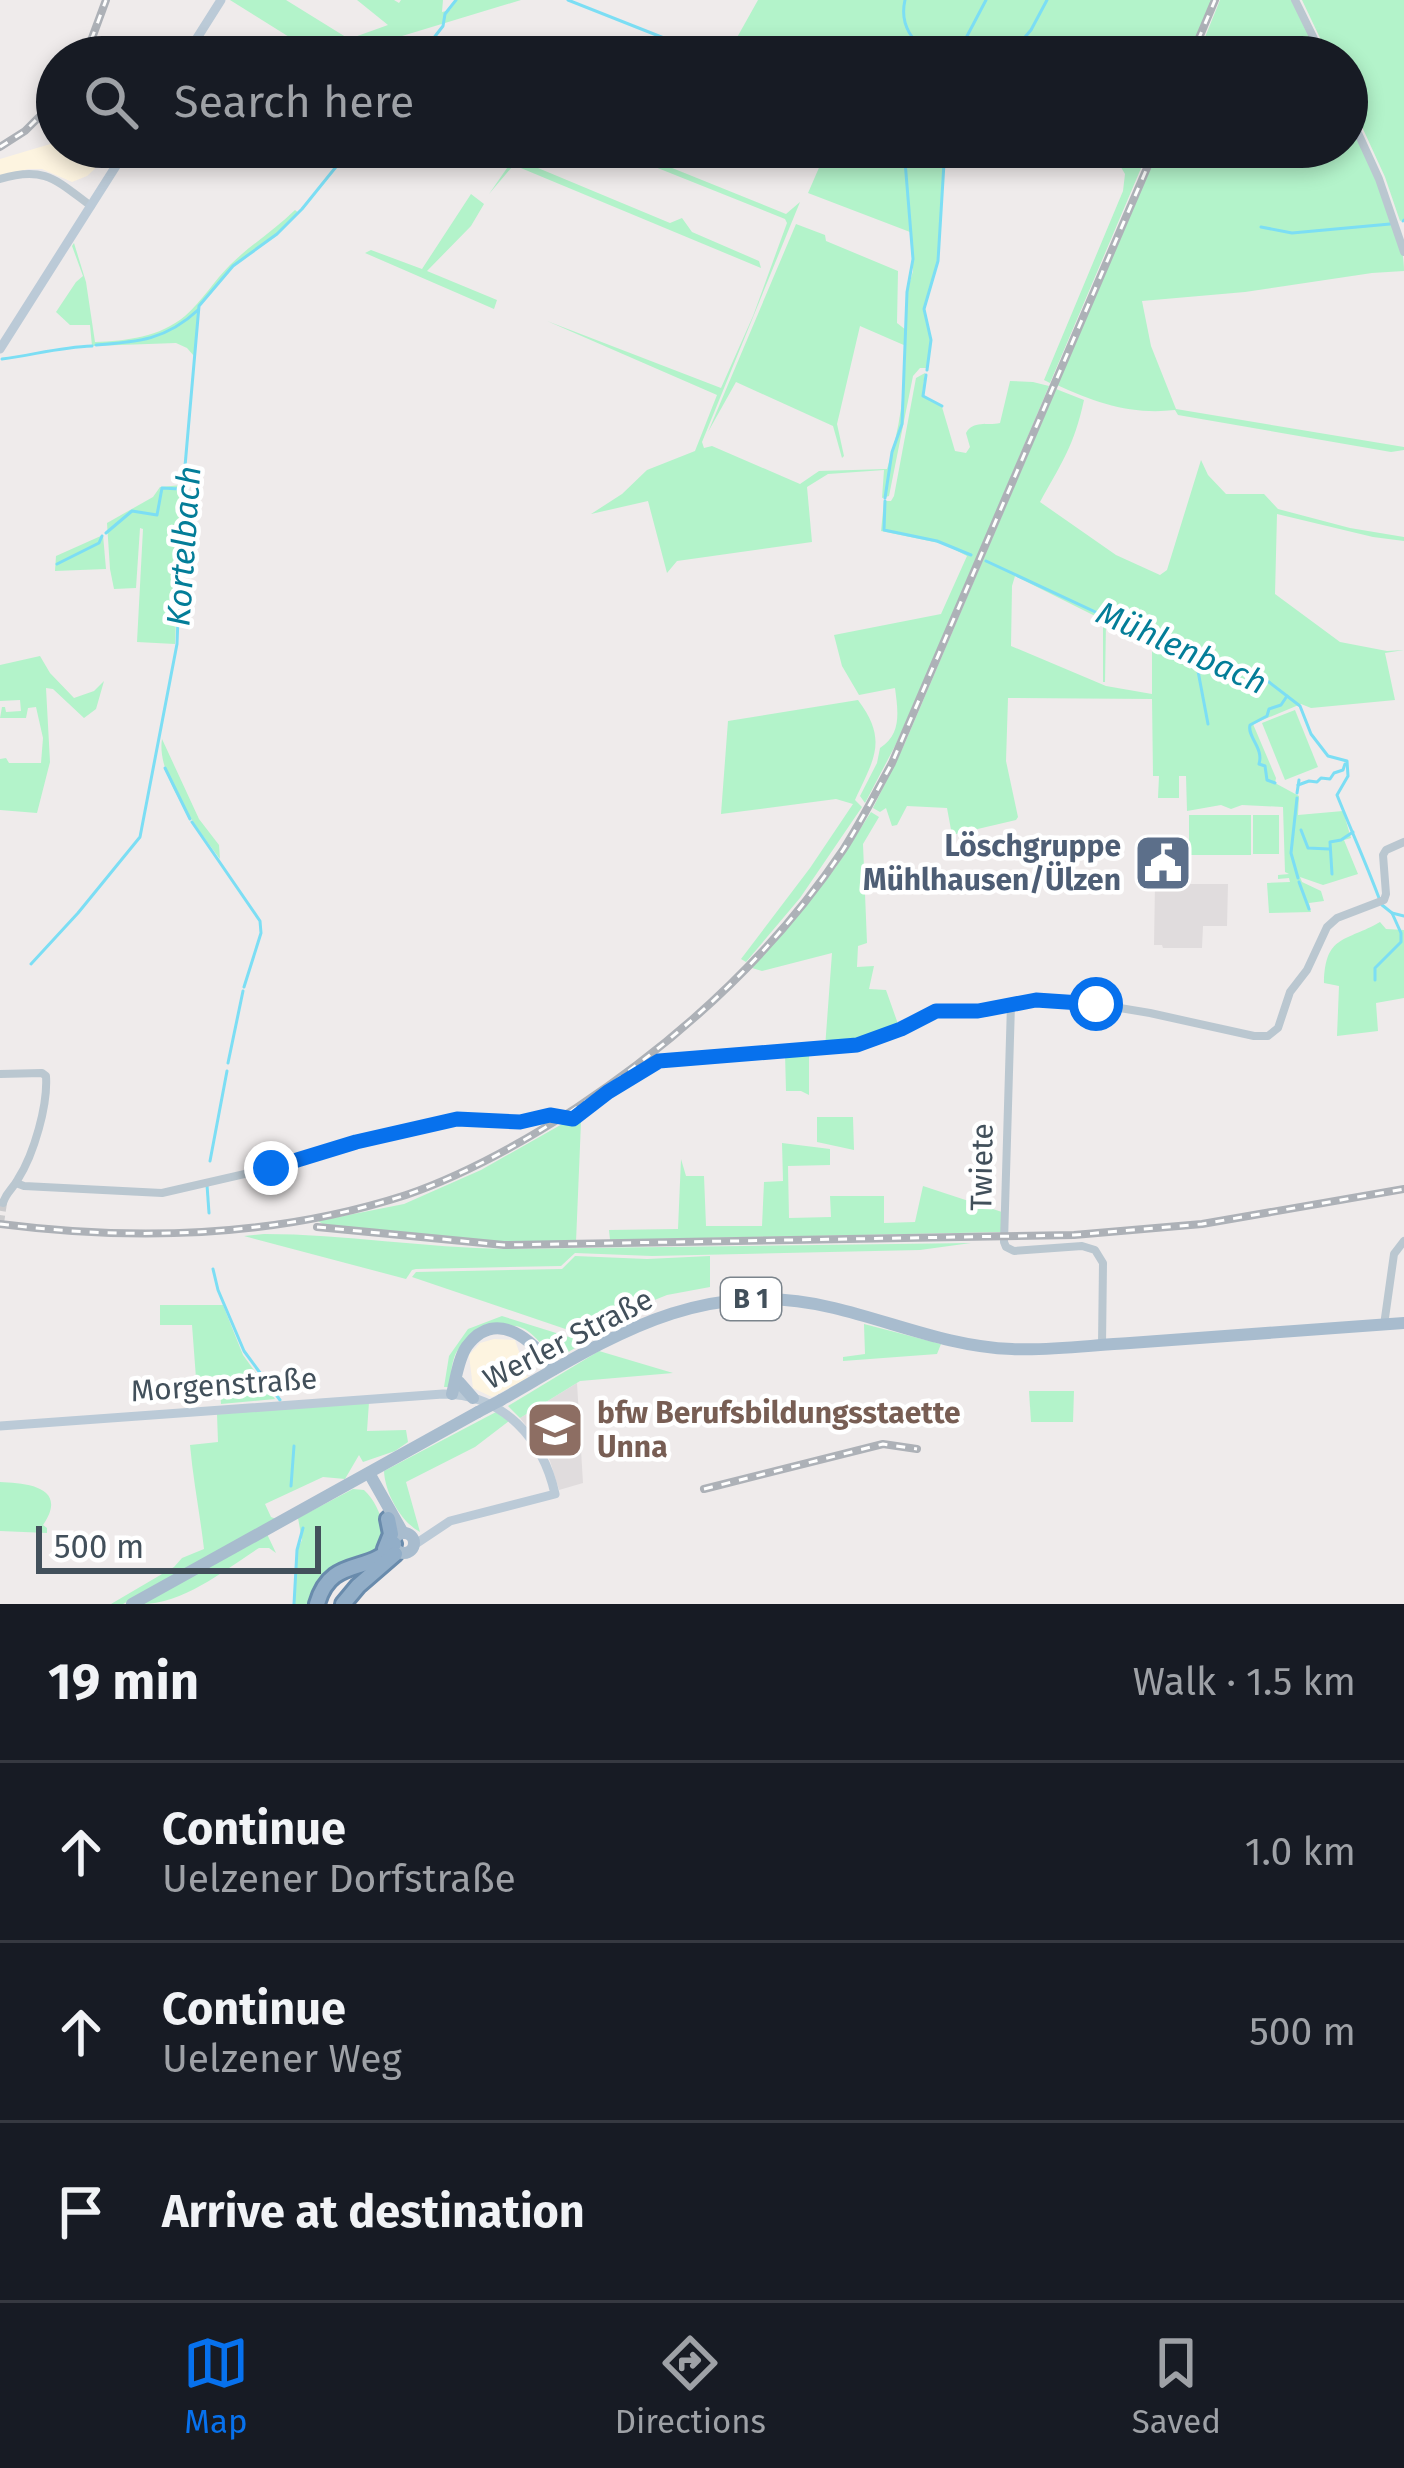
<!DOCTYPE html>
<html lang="en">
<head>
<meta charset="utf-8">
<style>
  :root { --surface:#171b24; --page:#20242c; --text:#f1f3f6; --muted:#9ea1a6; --line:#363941; --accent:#0771ed }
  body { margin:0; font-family:"Fira Sans",sans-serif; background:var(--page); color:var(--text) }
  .scale { position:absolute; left:36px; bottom:30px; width:285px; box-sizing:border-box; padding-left:12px; border:6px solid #42505b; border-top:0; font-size:33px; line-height:42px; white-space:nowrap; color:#42505b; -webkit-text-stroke:9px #fff; paint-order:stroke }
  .stop { position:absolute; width:36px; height:36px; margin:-27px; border:9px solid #0771ed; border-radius:50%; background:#fff }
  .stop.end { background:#0771ed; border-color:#fff; box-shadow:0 3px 12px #0008 }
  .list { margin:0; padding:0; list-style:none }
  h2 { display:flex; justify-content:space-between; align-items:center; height:156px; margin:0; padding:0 48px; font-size:51px }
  h2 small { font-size:39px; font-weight:400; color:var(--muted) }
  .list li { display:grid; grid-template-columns:78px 1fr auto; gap:36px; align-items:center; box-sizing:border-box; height:180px; padding:0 48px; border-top:3px solid var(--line) }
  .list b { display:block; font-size:45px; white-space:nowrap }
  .list p { margin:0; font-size:39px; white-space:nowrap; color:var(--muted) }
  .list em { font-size:39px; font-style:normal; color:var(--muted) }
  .icon { flex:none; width:66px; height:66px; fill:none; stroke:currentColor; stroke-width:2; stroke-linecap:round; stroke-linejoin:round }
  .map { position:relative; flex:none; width:1404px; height:1604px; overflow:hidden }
  .search { position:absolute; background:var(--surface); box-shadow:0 6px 18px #0003; left:36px; right:36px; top:36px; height:132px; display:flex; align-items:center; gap:30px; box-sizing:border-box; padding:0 42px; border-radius:66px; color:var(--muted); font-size:45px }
  .sheet { height:696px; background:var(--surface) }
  nav { display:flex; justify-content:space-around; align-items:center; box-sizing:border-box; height:168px; border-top:3px solid var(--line); background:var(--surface); font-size:33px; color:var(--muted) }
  nav a { display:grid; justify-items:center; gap:6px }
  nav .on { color:var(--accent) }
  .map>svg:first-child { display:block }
  .commercial { fill:#fdf4e0 }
  .education { fill:#e0dcdd }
  .green { fill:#b3f3ca; fill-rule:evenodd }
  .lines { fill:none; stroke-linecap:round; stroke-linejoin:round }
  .stream { stroke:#7cdef4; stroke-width:3 }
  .tertiary-tunnel { stroke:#ccccce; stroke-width:8; stroke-dasharray:8 4; stroke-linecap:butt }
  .trunk-casing { stroke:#698bac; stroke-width:20 }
  .tertiary { stroke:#bac7d0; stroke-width:8 }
  .secondary { stroke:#bbcad7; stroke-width:9 }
  .primary { stroke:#a8bcce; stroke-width:12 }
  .trunk { stroke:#92aec8; stroke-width:14 }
  .rail-casing { stroke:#adb1b7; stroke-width:8 }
  .rail { stroke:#fff; stroke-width:3; stroke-dasharray:9; stroke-linecap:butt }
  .primary-bridge { stroke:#a8bcce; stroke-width:12 }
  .route { stroke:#0771ed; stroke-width:15 }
  .labels { text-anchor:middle; stroke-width:9; stroke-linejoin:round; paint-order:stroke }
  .shield { fill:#fff; stroke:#7b848c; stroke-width:3 }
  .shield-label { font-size:27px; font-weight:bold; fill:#42505b }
  .service-label { font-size:30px; font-weight:bold; fill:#4e5e75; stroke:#fff; text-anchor:end }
  .street-label { font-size:30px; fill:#42505b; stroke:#fff }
  .education-label { font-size:30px; font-weight:bold; fill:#785e54; stroke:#fff; text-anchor:start }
  .water-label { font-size:33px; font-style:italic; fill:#037d98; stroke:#fff }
</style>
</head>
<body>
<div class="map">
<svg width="1404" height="1604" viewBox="0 0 1404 1604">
  <rect width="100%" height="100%" fill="#efebeb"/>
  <!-- commercial -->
  <g class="commercial">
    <polygon points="57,142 57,147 91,147 98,166 87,176 72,182 42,169 28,169 0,177 0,159"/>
    <polygon points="494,1339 515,1340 528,1378 492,1397 473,1388 469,1355 480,1343"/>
  </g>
  <!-- education -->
  <g class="education">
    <polygon points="1155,884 1228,884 1227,926 1203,926 1202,948 1163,948 1162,945 1154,945"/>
    <polygon points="577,1383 583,1483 559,1490 550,1461 539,1442 520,1418"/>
  </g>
  <!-- green -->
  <g class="green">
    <polygon points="230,0 286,0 349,39 388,25 357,0 394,0 399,3 401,0 443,0 442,12 450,10 457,0 521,0 356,50 354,44 327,52 328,57 293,57 310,50"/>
    <polygon points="758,0 1212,0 1188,57 1031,57 1019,46 1008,57 731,57 730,50"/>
    <polygon points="1220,0 1293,0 1320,57 1197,57"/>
    <polygon points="1302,0 1404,0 1404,219 1400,221 1385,177 1347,94 1347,57 1329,57"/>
    <path d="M1347,114C1368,158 1404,224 1404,271L1372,273L1245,292L1142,301L1151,346L1176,409L1404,447V450L1391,452L1178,415L1175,410C1132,415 1096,403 1057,385L1159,147H1347Z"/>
    <path d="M605,147H620L786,214L800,202L702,442L704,448L712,446L800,484L819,471L887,469C900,431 905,387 906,346L860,326L837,424L844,456L842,458L833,426L736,382L708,432L796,224L825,235L826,241L898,271L897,323L906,330L907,292L913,271L910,232L808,193L828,147H945L938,261L925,309L931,340L927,368H920L913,376L889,496L882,498L884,470L828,474L807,487L812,542L677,561L667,573L648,501L591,514L622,494L647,470L695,451L717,395L547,321L721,388L753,316L787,223L785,219Z"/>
    <polygon points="1109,147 1150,147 1050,383 1044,380 1123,191 1125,174"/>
    <polygon points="514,158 670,223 682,218 692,232 759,261 761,268 516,166 512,167 489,194"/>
    <polygon points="471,194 484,204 471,226 427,271 497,300 494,309 365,253 371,250 422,269"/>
    <path d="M295,210L299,213L277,234L233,266L199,306L194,356L187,348L176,343L92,346L90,325H70L56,312L76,282L83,276L72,246L74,243L86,282L95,342C126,341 160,337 185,316C202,301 214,281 230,265C250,245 275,230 295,210Z"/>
    <path d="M925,373L922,395L942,407L955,451L966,453L970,447L966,433C973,420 987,426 1000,423L1010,381L1033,382L1049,386L940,645L896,744L865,803L860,796L877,763L880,748C902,734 898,711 895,688L859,695L842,666L834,635L941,614L967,556L944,544L881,531L884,501H891L894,496L916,378Z"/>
    <path d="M1056,389L1084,400C1074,446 1062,462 1040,502L1116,555L1160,575L1167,570L1201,460L1208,475L1226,494H1264L1278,509L1350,528L1404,537V541L1373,537L1277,514L1275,594L1340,642L1387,651L1404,650L1385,653L1395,700L1311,708L1301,704L1253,724L1276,778L1275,783L1299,796L1298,815L1343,811L1351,838L1344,840L1358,874L1323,885L1300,877L1302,882L1321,891L1324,901L1309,903L1311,912L1269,913L1267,883L1290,882L1289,878L1278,879V875L1289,874L1285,872L1283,807L1242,805L1231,809L1221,805L1187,811L1186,776H1179V798H1158L1159,776H1153L1152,699L1008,698L1006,761L1018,817L1016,820L952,835L947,808L907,806L897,825L892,826L886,808L880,812L873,808L905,743ZM1015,576L1103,620V682H1105L1106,622L1152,636V694L1106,686L1011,646L1012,586Z"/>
    <polygon points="182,485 175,644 137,642 143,529 140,528 136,588 114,589 110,569 107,523 153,497 160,487"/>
    <polygon points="103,535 106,569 55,571 56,556"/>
    <polygon points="40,656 50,673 74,698 94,691 104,681 96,709 84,718 53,689 46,688 50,762 37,813 0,810 0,759 6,758 9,763 41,763 43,738 36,707 28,708 26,718 0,718 2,707 5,707 6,712 21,711 20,700 0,701 0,665"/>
    <path d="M858,700C889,741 873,760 855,800L862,807L800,898L746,962L741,959L810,868L853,804L836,799L721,814L728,721Z"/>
    <polygon points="1295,710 1318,767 1285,780 1262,723"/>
    <path d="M162,739L199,819L219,845L220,859C198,829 156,776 162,739Z"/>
    <polygon points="871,812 879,817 863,844 867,943 858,946 857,967 874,966 869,989 886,990 898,1024 908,1021 908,1026 885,1035 825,1048 832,953 762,971 752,968 836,867"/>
    <rect x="1189" y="815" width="62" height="40"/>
    <rect x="1253" y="815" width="26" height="39"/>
    <path d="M1380,922L1386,929L1404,930V998L1376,1003L1378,1031L1337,1036L1339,986L1324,983C1325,934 1346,942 1380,922Z"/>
    <polygon points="809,1052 809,1095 801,1091 786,1091 785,1053"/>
    <polygon points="817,1117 853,1117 854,1150 817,1142"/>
    <polygon points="581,1122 576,1242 505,1243 326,1226 318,1221 404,1204 481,1170 564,1123"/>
    <polygon points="782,1143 830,1149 830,1165 788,1166 789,1218 831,1217 830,1196 884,1196 884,1223 915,1222 923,1186 1005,1213 1004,1232 610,1240 609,1230 678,1229 681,1159 686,1176 704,1176 706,1226 762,1226 764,1182 783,1181"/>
    <path d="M264,1234C345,1234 425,1248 506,1249L971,1243L920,1250L652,1256L575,1253L561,1266L416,1269L412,1270L406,1279L244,1236Z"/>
    <polygon points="575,1256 647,1259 710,1256 710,1287 667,1295 642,1305 586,1336 412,1277 416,1272 562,1269"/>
    <polygon points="160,1305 223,1305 243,1355 275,1399 221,1404 219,1376 196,1378 192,1325 160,1325"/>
    <path d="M502,1316L585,1342L555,1360C524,1323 519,1316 474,1339C465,1344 457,1347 454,1358C451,1367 451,1377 449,1387H444L449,1356L468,1329Z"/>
    <polygon points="864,1324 941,1344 937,1354 843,1361 843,1357 865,1354"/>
    <polygon points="599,1351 673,1373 580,1381 520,1418 508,1406"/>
    <polygon points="1029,1391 1074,1391 1073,1422 1031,1422"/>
    <path d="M369,1402L367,1431L406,1430L408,1442L395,1451L363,1462L359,1455L345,1479L323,1477L265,1504L271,1517L276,1519L123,1604H111L174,1567L182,1558L204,1549C200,1514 193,1480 190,1445L218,1442L217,1414Z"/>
    <path d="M496,1412L509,1421L475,1447L406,1482L420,1532C401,1522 385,1493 384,1471Z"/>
    <path d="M0,1482C27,1483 69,1487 43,1525L47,1528V1533L0,1531Z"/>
    <path d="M353,1489L364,1490C378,1503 383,1522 387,1540C367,1562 351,1555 333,1568C322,1576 317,1593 311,1604H294L297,1550L302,1540L298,1518Z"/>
    <path d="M267,1534L276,1553L269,1548H259C224,1570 184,1604 141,1604Z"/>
  </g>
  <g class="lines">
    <!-- stream -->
    <g class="stream">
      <polyline points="568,0 712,57"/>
      <path d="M905,0C899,26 913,42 933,57"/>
      <polyline points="419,57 443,26 445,14 456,0"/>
      <polyline points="956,57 986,0"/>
      <polyline points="1008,57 1031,30 1047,0"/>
      <polyline points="1403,221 1404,220"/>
      <polyline points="1261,227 1292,233 1390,224"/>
      <path d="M96,345C138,342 166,340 198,310"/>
      <path d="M2,359C33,355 61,347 92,346"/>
      <polyline points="927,370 931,340 924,309 938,261 945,147"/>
      <polyline points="926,375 923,396 942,406"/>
      <polyline points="885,498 892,452 902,424 907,292 913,259 905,161 908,147"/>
      <polyline points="885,501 884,530 937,541 971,555"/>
      <polyline points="106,533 132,511 157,515 162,488 180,489"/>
      <path d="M986,561L1119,623L1193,649L1269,682L1300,706L1311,734L1328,756L1347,761L1348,776L1337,795C1351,830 1366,863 1379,898"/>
      <polyline points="57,564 99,543 102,536"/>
      <polyline points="1194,650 1208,724"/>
      <polyline points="165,768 190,819"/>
      <path d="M1275,783L1267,780L1265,766L1259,764C1264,748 1247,737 1250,725L1267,716L1269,709L1281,705L1287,696"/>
      <polyline points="1298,785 1309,781 1317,782 1321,778 1330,779 1334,773 1343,770 1345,764"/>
      <polyline points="1297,793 1299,780"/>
      <polyline points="1297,798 1291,853 1298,878"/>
      <polyline points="192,822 260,921 261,933 244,987"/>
      <polyline points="1301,830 1308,848 1329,849"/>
      <polyline points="1332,874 1330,842 1341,840 1353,832"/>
      <polyline points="1299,882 1309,909"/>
      <polyline points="1382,905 1392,913 1404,916"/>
      <polyline points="31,964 78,913 140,837 177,644 183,489 199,306 233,266 277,234 302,209 352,147"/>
      <polyline points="1375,980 1375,968 1401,942 1401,933 1392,913"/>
      <polyline points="228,1063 243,991"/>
      <polyline points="210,1161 227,1071"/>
      <polyline points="207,1185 209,1213"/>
      <polyline points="213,1269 218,1290 244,1351 280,1400"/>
      <polyline points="291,1486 294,1446"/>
      <polyline points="294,1604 297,1550 303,1528"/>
    </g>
    <!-- tertiary-tunnel -->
    <polyline class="tertiary-tunnel" points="0,1223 3,1203"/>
    <defs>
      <g id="trunk">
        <polyline points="385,1549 391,1534 388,1519"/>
        <path d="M317,1604C331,1554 371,1576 394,1544"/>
        <polyline points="343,1604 358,1586 395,1554"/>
      </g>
    </defs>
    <!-- trunk casing -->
    <use href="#trunk" class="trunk-casing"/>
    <!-- tertiary -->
    <g class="tertiary">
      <polyline points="1295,0 1323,57"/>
      <polyline points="1347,109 1379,179 1404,252"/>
      <path d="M0,179C45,165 57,181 91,206"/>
      <polyline points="1011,1004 1004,1242 1006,1247 1014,1251 1082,1246 1095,1250 1103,1263 1102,1345"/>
      <path d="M0,1074L42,1073L46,1076C48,1105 34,1154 18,1179C13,1189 6,1192 3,1203"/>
      <polyline points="16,1183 24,1186 162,1193 271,1168 355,1141 457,1119 513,1123 528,1122 551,1115 571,1120 608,1092 659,1061 861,1044 901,1029 936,1011 978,1011 1036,1000 1078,1001 1150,1013 1254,1036 1268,1036 1278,1028 1290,992 1307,970 1327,927 1337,918 1384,900 1386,894 1383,855 1386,850 1404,842"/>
      <polyline points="1384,1325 1394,1254 1404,1241"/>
    </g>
    <!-- secondary -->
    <g class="secondary">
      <polyline points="185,57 221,0"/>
      <polyline points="0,349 128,147"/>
      <path d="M0,1426L443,1394C503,1394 543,1439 555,1494L450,1521L414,1545"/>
    </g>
    <!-- primary -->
    <g class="primary">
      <polyline points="459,1382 473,1398"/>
      <path d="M452,1394C456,1379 458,1359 467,1346C497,1306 534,1342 554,1369"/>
      <path d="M501,1400C613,1336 699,1276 834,1308C893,1322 950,1347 1012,1349C1051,1351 1091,1345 1130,1343C1222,1337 1313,1330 1404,1323"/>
      <polyline points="369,1473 403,1533"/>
      <circle cx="404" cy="1543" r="10"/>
      <polyline points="132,1604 478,1412"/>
    </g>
    <!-- trunk -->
    <use href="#trunk" class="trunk"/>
    <defs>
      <g id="rail">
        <polyline points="85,57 106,0"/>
        <polyline points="1191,57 1215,0"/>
        <polyline points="0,147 25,131 57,99"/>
        <path d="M0,1224C134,1241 276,1237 406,1195C467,1174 522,1143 576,1108C680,1039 773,954 843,850C861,822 876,792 892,763L1156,147"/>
        <polyline points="317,1227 504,1245 1074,1235 1202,1224 1404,1189"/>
        <polyline points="704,1489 883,1444 917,1449"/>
      </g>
    </defs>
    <!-- rail casing -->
    <use href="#rail" class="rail-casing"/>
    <!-- rail -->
    <use href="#rail" class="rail"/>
    <!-- primary-bridge -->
    <polyline class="primary-bridge" points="478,1412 501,1400"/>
  </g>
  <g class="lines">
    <!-- route -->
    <polyline class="route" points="271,1168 356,1142 457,1119 520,1122 550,1115 573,1119 608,1092 659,1061 857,1045 901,1029 936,1011 978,1011 1036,1000 1096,1004"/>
  </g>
  <!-- icons -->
  <defs>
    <symbol id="civic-square" viewBox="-11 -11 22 22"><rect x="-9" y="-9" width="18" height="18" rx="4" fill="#5c6f8a" stroke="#fff"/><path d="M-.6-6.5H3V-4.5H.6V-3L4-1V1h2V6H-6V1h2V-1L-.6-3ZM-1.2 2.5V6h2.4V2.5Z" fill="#fff"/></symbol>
    <symbol id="university-square" viewBox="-11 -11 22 22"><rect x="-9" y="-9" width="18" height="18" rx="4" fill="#8d6e63" stroke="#fff"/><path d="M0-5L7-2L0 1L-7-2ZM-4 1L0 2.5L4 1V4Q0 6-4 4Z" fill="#fff"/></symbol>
  </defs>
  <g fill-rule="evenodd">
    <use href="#civic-square" x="1130" y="830" width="66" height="66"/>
    <use href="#university-square" x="522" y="1397" width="66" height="66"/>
  </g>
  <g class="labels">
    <!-- shield labels -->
    <rect class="shield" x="721" y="1278" width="60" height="42" rx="9"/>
    <g class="shield-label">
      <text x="751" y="1308">B 1</text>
    </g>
    <!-- service labels -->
    <g class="service-label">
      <text x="1121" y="856">Löschgruppe<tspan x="1121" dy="34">Mühlhausen/Ülzen</tspan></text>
    </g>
    <!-- street labels -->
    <g class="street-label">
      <text transform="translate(982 1167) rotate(-89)" y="10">Twiete</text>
      <text transform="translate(568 1339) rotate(-27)" y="10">Werler Straße</text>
      <text transform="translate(224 1385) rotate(-4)" y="10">Morgenstraße</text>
    </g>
    <!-- education labels -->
    <g class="education-label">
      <text x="597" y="1423">bfw Berufsbildungsstaette<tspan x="597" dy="34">Unna</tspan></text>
    </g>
    <!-- water labels -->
    <g class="water-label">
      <text transform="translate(183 546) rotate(-86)" y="12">Kortelbach</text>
      <text transform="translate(1182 647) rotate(24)" y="12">Mühlenbach</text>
    </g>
  </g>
</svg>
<div class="scale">500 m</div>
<div class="stop" style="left:1096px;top:1004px"></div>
<div class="stop end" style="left:271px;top:1168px"></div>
<div class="search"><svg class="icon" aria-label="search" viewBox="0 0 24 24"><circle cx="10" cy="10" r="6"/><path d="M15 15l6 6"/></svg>Search here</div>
</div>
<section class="sheet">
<h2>19 min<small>Walk · 1.5 km</small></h2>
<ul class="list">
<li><svg class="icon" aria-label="ahead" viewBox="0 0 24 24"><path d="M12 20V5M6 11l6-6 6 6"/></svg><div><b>Continue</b><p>Uelzener Dorfstraße</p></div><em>1.0 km</em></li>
<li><svg class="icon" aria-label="ahead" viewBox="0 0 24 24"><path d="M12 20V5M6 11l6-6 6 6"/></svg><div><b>Continue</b><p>Uelzener Weg</p></div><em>500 m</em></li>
<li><svg class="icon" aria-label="arrive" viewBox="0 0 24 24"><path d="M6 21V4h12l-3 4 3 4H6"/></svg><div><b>Arrive at destination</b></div></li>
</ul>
</section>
<nav>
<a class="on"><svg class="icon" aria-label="map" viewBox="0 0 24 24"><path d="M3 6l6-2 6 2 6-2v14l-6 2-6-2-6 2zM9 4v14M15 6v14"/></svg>Map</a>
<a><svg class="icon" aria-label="directions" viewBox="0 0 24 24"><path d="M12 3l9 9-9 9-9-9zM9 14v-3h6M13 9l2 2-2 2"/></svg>Directions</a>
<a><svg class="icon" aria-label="saved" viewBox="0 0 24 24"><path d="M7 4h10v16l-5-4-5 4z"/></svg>Saved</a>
</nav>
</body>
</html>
